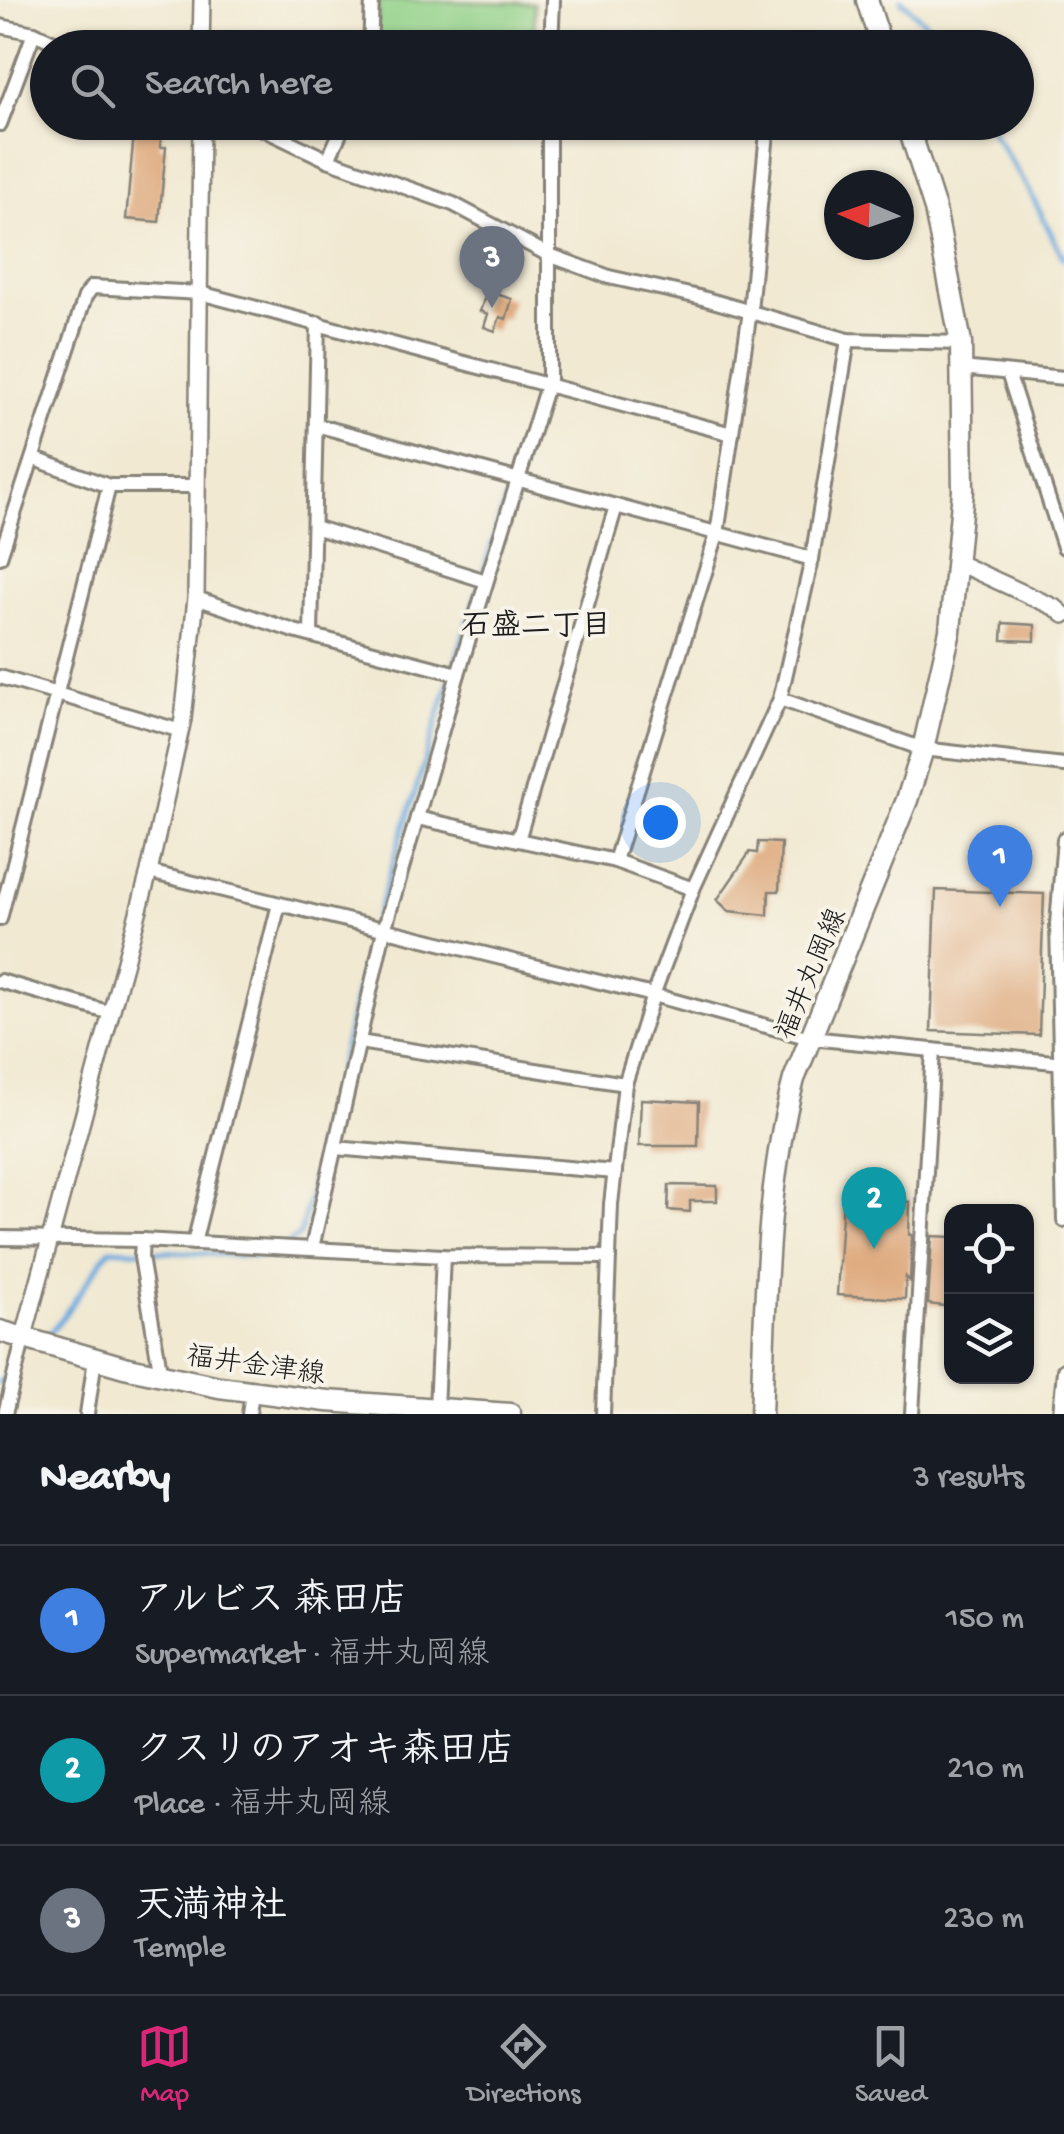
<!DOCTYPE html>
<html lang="en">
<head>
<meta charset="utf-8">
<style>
  :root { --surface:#171b24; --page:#20242c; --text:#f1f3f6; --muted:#9ea1a6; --line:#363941; --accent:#db2777 }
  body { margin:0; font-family:"Gochi Hand","Klee One",sans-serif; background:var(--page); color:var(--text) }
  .controls { position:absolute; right:30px; bottom:30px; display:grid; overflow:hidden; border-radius:20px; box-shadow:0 2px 8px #0004 }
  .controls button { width:90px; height:90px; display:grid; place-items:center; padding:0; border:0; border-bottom:2px solid var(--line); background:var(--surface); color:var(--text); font:50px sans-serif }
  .compass { position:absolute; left:824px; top:170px; width:90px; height:90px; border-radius:50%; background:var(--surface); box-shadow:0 2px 8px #0004; rotate:272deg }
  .you { position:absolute; left:660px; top:822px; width:35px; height:35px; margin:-25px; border:8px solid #fff; border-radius:50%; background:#1a73e8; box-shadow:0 0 0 15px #1a73e833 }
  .badge { display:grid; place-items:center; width:65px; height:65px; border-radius:50%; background:var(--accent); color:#fff; font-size:32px; font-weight:700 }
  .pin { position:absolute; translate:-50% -82px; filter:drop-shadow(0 2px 5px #0008) }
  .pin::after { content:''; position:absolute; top:52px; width:35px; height:30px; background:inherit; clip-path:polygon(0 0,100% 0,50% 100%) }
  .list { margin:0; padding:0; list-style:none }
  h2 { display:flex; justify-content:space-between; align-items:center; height:130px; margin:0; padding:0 40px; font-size:42px }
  h2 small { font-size:32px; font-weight:400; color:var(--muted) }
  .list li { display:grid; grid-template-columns:65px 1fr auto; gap:30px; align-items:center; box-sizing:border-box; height:150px; padding:0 40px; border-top:2px solid var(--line) }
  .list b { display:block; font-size:38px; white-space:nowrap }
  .list p { margin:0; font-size:32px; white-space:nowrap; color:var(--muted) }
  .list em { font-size:32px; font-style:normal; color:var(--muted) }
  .icon { flex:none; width:55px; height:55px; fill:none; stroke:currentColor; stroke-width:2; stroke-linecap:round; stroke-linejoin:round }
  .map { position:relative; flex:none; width:1064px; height:1414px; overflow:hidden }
  .search { position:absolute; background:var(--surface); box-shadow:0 2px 8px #0004; left:30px; right:30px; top:30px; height:110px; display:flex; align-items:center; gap:25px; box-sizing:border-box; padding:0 35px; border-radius:55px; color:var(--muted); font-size:38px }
  .sheet { height:580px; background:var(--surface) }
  nav { display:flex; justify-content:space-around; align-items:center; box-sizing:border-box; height:140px; border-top:2px solid var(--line); background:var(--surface); font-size:28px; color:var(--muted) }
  nav a { display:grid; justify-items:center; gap:5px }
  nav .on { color:var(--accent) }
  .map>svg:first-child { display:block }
  .green { fill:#90d087; stroke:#567652; stroke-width:2.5 }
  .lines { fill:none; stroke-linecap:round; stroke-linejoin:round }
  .stream { stroke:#6ba9dd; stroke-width:5 }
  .building { fill:#dda678 }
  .minor-casing { stroke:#868277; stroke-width:18 }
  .tertiary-casing { stroke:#868277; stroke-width:20 }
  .primary-casing { stroke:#868277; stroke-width:25 }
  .minor { stroke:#fff; stroke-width:12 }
  .tertiary { stroke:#fff; stroke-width:15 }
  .primary { stroke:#fff; stroke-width:20 }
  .labels { text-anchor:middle; stroke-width:8; stroke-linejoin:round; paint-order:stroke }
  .street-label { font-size:28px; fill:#1c1c1c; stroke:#f7f3e8 }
  .neighbourhood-label { font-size:30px; font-weight:bold; fill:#1c1c1c; stroke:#f7f3e8 }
</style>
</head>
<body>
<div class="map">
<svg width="1064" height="1414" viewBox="0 0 1064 1414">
  <rect width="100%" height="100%" fill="#f7f3e8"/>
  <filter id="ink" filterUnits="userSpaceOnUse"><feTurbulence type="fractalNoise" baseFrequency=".01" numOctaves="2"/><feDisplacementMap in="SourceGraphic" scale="20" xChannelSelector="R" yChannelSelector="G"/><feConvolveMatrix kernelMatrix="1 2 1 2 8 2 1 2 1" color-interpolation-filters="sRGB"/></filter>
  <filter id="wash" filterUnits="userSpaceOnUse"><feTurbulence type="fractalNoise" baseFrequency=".0048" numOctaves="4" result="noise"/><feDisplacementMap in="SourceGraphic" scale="40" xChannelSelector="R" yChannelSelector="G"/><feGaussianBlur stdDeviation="2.25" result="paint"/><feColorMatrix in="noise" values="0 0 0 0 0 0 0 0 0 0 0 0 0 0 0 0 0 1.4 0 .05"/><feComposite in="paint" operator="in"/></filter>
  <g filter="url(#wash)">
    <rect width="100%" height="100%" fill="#f1e9d2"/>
    <!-- green -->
    <polygon class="green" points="378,0 534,3 535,47 376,48"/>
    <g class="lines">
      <!-- stream -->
      <g class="stream">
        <polyline points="901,0 928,25 941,48"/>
        <polyline points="986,122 1030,192 1064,259"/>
        <polyline points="534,407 541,369 541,269"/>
        <polyline points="289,1243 300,1235 367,948 516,465"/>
        <polyline points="44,1338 58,1324 110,1249 272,1257 281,1250"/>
        <polyline points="0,1383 12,1371"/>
      </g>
    </g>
    <g id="blocks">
      <!-- building -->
      <g class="building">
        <polygon points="135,122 163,122 160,147 166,147 159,222 126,219"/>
        <polygon points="487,291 512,299 506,319 500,317 495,331 484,327 488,314 480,311"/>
        <polygon points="1003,623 1035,625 1035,641 1002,640"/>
        <polygon points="758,842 781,843 779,891 769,891 768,915 729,911 717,900 750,852 757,853"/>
        <polygon points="936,890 1044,894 1039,1035 931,1031"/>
        <polygon points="641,1099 699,1102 698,1146 639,1146"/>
        <polygon points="669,1185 717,1186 717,1201 690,1201 690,1212 668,1210"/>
        <polygon points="843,1198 910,1202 909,1235 912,1235 910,1281 906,1277 905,1299 837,1295"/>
        <polygon points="932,1236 952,1237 952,1307 928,1304"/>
      </g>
    </g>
  </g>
  <g filter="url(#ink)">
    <use href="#blocks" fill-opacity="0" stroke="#868277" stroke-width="2.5"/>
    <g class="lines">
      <defs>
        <g id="minor">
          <polyline points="0,26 34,33 67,48"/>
          <polyline points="370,48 372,0"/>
          <polyline points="551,48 553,0"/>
          <polyline points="248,122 328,160 453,204 549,255 609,277 699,297 848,340 961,343"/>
          <polyline points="549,122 549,379 458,674 417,818 615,861 693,889"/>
          <polyline points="0,124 34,33"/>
          <polyline points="328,160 345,122"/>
          <polyline points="961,368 1064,378"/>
          <polyline points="1008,373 1064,547"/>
          <polyline points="316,425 812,559"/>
          <polyline points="35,459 109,486 196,486"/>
          <polyline points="314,527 486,581"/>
          <polyline points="0,557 85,297 92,287 200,293 732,434"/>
          <polyline points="196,598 294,631 458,674"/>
          <polyline points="311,635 318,323"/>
          <polyline points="0,677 181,731"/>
          <polyline points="780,699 923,749 1064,765"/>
          <polyline points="1064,839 1057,924 1064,1220"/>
          <polyline points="518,840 616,506"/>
          <polyline points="615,861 717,534 750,311 768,122"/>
          <polyline points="149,872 653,995 810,1038 1064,1063"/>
          <polyline points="0,919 109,486"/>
          <polyline points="0,981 111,1013"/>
          <polyline points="359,1042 625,1084"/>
          <polyline points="335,1148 615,1172"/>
          <polyline points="0,1238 142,1240 443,1256 609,1257"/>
          <polyline points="142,1240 141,1257 161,1376"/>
          <polyline points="194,1243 279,904"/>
          <polyline points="312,1248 384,930 417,818"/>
          <polyline points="436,1409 443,1256"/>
          <polyline points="5,1414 24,1336"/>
          <polyline points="87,1414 95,1359"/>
          <polyline points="249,1414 252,1392"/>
          <polyline points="603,1414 611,1204 625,1084 653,995 693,889 780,699 812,559 848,340"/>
          <polyline points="912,1414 933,1050"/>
          <polyline points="1060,1414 1064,1370"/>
        </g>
        <g id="tertiary">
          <polyline points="201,48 202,0"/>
          <polyline points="956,562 1056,608 1064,615"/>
          <polyline points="24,1336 149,872 183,719 196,598 201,122"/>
        </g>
        <g id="primary">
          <polyline points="867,0 882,48"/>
          <polyline points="0,1331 124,1367 219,1387 327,1401 510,1414"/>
          <path d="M761,1414C766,1302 765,1189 794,1079L907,800L923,749L950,631L963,491L961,343L935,209L907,122"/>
        </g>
      </defs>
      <!-- minor casing -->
      <use href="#minor" class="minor-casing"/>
      <!-- tertiary casing -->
      <use href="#tertiary" class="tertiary-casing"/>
      <!-- primary casing -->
      <use href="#primary" class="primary-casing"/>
      <!-- minor -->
      <use href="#minor" class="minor"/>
      <!-- tertiary -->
      <use href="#tertiary" class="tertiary"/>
      <!-- primary -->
      <use href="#primary" class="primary"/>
    </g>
  </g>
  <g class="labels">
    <!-- street labels -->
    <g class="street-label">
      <text transform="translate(809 973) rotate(-67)" y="10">福井丸岡線</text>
      <text transform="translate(256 1363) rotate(8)" y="10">福井金津線</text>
    </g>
    <!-- neighbourhood labels -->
    <g class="neighbourhood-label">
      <text x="536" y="634">石盛二丁目</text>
    </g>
  </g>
</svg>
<div class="controls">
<button><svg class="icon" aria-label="locate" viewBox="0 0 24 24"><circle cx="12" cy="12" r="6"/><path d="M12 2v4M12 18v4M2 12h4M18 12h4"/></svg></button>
<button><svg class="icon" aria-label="layers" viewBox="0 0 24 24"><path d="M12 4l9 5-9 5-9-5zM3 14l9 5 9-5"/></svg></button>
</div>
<svg class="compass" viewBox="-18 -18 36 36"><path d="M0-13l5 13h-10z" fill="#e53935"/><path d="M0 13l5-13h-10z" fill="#9ea1a6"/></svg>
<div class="you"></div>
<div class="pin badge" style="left:1000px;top:907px;background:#3f7fe0">1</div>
<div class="pin badge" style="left:874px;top:1249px;background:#0f9aa8">2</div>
<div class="pin badge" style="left:492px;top:308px;background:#6b7280">3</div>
<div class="search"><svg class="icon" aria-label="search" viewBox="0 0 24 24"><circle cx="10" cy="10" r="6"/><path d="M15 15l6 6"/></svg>Search here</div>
</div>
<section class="sheet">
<h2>Nearby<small>3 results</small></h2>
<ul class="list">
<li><span class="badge" style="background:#3f7fe0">1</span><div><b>アルビス 森田店</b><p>Supermarket · 福井丸岡線</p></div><em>150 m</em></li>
<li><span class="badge" style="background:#0f9aa8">2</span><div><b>クスリのアオキ森田店</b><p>Place · 福井丸岡線</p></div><em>210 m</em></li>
<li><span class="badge" style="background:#6b7280">3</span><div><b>天満神社</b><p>Temple</p></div><em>230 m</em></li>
</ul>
</section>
<nav>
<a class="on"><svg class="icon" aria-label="map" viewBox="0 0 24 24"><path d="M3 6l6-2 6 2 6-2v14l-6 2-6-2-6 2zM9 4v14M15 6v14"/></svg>Map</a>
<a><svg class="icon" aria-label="directions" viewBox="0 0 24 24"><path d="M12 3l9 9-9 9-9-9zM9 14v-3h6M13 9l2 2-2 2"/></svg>Directions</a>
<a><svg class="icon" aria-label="saved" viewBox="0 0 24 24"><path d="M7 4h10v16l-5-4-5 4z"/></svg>Saved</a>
</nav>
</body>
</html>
